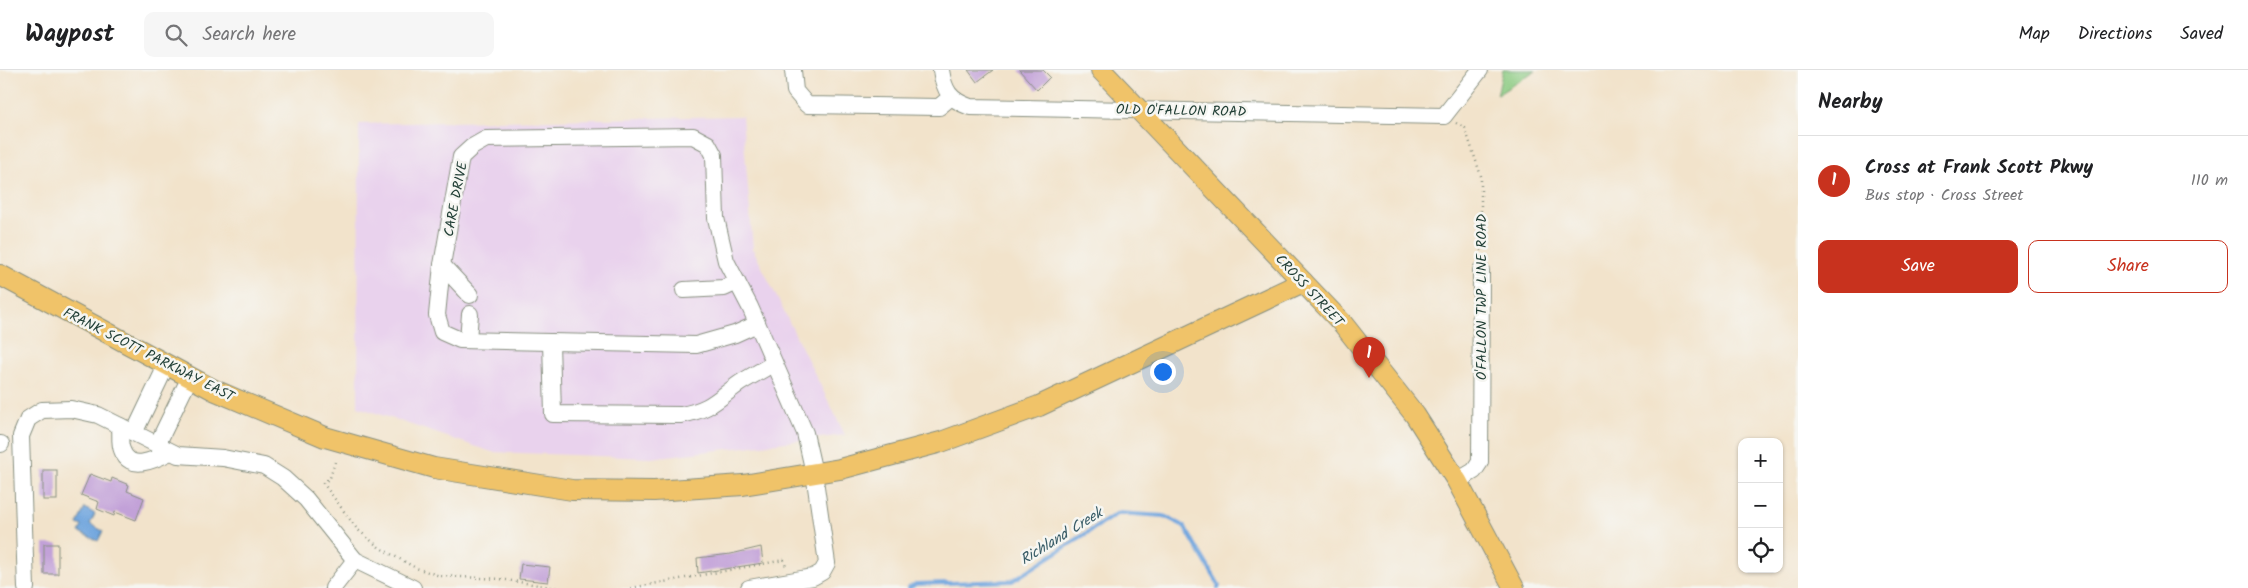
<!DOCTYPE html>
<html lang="en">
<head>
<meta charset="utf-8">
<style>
  :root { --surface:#fff; --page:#f6f6f6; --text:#202124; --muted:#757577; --line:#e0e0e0; --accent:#c8321e }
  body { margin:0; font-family:Kalam,sans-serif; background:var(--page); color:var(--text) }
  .controls { position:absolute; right:15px; bottom:15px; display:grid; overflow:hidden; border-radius:10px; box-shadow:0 1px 4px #0004 }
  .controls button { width:45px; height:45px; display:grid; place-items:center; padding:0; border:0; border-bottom:1px solid var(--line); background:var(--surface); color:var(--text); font:25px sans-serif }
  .you { position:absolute; left:1162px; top:301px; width:18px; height:18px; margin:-12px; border:4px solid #fff; border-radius:50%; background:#1a73e8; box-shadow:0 0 0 8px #1a73e833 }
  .badge { display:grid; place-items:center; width:32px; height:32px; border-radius:50%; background:var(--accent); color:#fff; font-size:16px; font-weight:700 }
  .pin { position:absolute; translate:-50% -41px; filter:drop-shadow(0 1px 2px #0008) }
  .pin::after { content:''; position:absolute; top:26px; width:18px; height:15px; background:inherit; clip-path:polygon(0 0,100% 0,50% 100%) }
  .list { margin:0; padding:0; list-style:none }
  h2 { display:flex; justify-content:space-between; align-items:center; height:65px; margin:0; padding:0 20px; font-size:21px }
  h2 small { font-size:16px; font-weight:400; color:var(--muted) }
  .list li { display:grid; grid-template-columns:32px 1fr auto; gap:15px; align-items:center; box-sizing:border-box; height:90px; padding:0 20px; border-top:1px solid var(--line) }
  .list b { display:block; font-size:19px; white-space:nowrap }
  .list p { margin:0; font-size:16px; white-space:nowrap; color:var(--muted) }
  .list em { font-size:16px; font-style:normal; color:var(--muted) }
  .actions { display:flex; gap:10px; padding:15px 20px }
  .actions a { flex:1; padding:11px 0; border:1px solid var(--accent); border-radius:10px; text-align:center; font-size:18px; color:var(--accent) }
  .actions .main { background:var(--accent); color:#fff }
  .icon { flex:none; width:28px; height:28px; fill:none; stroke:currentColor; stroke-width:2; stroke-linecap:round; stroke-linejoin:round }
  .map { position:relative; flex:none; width:1798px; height:518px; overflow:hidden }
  header { display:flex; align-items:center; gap:30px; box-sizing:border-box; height:70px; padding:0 25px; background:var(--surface); border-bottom:1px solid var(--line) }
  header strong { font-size:24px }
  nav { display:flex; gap:28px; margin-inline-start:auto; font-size:18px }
  .search { width:350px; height:45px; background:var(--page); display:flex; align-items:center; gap:12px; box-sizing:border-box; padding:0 18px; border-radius:10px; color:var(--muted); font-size:19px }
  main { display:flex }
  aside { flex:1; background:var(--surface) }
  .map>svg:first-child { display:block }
  .built { fill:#e9d2ed }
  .green { fill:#8ccb82; stroke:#56845b }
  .water { fill:#71a6de; stroke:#487289 }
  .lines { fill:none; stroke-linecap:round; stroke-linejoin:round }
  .stream { stroke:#71a6de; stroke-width:4 }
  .building { fill:#c2a1d8 }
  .minor-casing { stroke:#889080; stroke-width:18 }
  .major-casing { stroke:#889080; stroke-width:22 }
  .path { stroke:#889080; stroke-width:2.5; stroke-dasharray:1 4; stroke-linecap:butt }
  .minor { stroke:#fff; stroke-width:16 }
  .major { stroke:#f0c369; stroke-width:20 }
  .labels { text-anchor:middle; stroke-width:5; stroke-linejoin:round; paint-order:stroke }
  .street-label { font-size:14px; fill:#1f3d34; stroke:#f6f6f2 }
  .water-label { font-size:15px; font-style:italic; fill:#385c67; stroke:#f6f6f2 }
</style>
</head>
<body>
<header>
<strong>Waypost</strong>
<div class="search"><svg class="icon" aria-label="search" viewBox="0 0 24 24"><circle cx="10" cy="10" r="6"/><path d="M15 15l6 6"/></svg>Search here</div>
<nav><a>Map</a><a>Directions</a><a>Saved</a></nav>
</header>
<main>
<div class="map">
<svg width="1798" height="518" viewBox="0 0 1798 518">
  <rect width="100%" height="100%" fill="#f6f6f2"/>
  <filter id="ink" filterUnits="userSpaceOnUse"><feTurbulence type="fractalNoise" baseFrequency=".02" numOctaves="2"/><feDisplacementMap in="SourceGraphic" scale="10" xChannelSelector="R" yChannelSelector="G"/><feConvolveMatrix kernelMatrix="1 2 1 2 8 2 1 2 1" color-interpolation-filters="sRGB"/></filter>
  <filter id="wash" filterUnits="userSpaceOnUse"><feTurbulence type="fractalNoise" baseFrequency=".0096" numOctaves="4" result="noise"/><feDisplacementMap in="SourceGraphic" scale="20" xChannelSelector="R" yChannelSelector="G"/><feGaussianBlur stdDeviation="1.12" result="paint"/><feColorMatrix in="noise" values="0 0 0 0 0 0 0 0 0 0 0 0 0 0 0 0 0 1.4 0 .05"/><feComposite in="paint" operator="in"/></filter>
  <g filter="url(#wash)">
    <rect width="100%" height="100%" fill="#f2e3cb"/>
    <!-- built -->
    <polygon class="built" points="742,46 753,179 845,365 651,388 492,382 358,337 359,54"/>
    <!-- green -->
    <polygon class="green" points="1503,0 1536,0 1497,25"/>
    <!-- water -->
    <polygon class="water" points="85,438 95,444 90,454 103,461 98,471 79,462 82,456 77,454"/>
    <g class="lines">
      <!-- stream -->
      <polyline class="stream" points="909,518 916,514 1012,511 1118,443 1164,446 1184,456 1219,515 1218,518"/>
    </g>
    <g id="blocks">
      <!-- building -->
      <g class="building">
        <polygon points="968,0 993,0 977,12"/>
        <polygon points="1019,0 1043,0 1050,7 1037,20"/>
        <rect x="43" y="400" width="14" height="30"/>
        <polygon points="90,404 111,412 112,408 129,415 127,421 144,428 136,450 115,442 114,446 97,439 99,432 81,425"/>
        <rect x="44" y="474" width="14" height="30"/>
        <polygon points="761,477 763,493 698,503 697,488 731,484"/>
        <polygon points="521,494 550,497 548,512 519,509"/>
      </g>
    </g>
  </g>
  <g filter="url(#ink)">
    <use href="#blocks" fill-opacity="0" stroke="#889080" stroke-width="1"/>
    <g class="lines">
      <defs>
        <g id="minor">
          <polyline points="793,0 795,21 807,35 939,37 951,27"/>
          <path d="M941,0C944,21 950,30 970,37L1444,46L1480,0"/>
          <polyline points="442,195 470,225"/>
          <polyline points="684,220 724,218 737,212"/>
          <polyline points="468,270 470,244"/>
          <path d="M551,272L553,344L681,345C712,339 716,330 740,313C751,306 763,300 774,293"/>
          <path d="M120,356C121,363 119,373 122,380C130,403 156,389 170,382"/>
          <polyline points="134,363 167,294"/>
          <polyline points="0,374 1,374"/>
          <polyline points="157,375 190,307"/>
          <polyline points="1457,411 1474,401 1480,392 1481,200"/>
          <polyline points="26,518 21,366 28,349 42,340 71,339 98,345 178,385 223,388 264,396 283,408 306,429 355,490 413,518"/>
          <polyline points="333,518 355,490"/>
          <polyline points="749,518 813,507 822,502 827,493 814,403 805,363 750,237 726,191 716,148 714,85 708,74 693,66 486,69 472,77 461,87 442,195 437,245 442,262 460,270 696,275 735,264 757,254"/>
        </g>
        <g id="major">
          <polyline points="1101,0 1343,254 1415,345 1457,411 1514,518"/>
          <polyline points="0,205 214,320 325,367 434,398 572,420 654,421 743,415 840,399 941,372 1039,336 1303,212"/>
        </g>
      </defs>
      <!-- minor casing -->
      <use href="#minor" class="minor-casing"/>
      <!-- major casing -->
      <use href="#major" class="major-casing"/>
      <!-- path -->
      <g class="path">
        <polyline points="1456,53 1465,58 1481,106 1481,187"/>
        <polyline points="335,392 330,408 323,413 357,459 380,478 416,498 440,506 500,509 557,518"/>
        <polyline points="631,518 784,490 786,498"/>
      </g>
      <!-- minor -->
      <use href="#minor" class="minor"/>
      <!-- major -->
      <use href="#major" class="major"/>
    </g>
  </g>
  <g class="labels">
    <!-- street labels -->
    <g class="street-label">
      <text transform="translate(1181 40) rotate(1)" y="5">OLD O'FALLON ROAD</text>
      <text transform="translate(455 129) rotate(-79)" y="5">CARE DRIVE</text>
      <text transform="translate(1310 220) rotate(47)" y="5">CROSS STREET</text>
      <text transform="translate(1481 227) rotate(-90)" y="5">O'FALLON TWP LINE ROAD</text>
      <text transform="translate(149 284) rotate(27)" y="5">FRANK SCOTT PARKWAY EAST</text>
    </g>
    <!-- water labels -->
    <g class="water-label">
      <text transform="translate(1061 466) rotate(-32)" y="5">Richland Creek</text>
    </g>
  </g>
</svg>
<div class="controls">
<button>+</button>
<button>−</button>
<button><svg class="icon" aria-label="locate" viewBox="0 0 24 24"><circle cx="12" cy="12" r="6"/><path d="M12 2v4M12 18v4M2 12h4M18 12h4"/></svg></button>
</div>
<div class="you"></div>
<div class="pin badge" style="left:1369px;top:308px">1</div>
</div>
<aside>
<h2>Nearby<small></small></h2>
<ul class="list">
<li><span class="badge">1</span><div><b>Cross at Frank Scott Pkwy</b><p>Bus stop · Cross Street</p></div><em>110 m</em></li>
</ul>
<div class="actions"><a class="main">Save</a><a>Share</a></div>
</aside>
</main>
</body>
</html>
